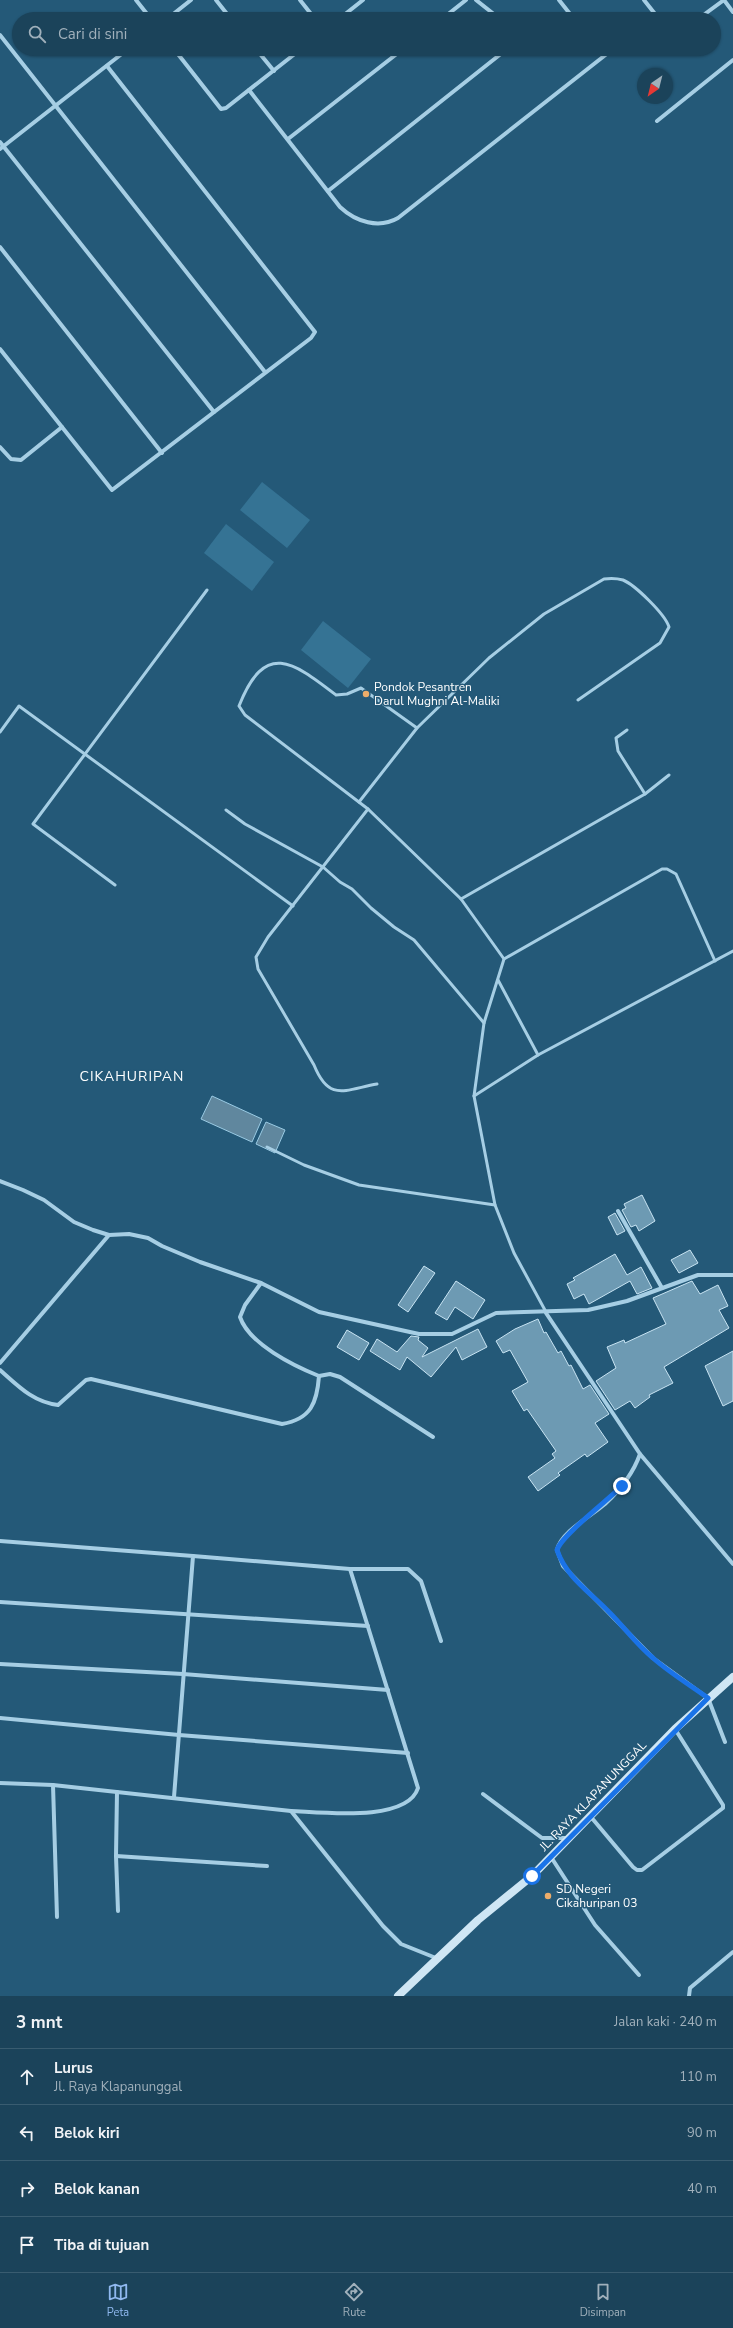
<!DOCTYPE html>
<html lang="id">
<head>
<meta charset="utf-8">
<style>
  :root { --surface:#1b435a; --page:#244a60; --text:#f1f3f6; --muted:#a0b0bb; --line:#395c70; --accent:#90b9f0 }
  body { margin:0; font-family:"Nunito Sans",sans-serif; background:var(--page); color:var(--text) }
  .compass { position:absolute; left:637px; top:68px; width:36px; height:36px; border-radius:50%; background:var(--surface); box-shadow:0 1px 3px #0004; rotate:215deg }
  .stop { position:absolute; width:12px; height:12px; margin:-9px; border:3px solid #1a73e8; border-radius:50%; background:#fff }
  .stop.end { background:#1a73e8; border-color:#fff; box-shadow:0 1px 4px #0008 }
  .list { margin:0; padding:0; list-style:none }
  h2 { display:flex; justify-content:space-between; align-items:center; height:52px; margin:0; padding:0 16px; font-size:17px }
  h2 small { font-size:13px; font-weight:400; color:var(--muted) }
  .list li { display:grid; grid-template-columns:26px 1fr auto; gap:12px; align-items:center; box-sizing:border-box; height:56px; padding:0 16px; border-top:1px solid var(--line) }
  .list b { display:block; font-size:15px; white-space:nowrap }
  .list p { margin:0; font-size:13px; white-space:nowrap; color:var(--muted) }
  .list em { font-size:13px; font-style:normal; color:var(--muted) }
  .icon { flex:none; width:22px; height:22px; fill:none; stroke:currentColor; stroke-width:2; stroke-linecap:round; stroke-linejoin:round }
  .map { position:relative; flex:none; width:733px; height:1996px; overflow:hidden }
  .search { position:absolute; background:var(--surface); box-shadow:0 1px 3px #0004; left:12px; right:12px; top:12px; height:44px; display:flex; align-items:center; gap:10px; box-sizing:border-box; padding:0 14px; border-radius:22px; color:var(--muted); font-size:15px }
  .sheet { height:276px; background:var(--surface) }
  nav { display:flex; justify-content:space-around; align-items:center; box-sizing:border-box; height:56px; border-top:1px solid var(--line); background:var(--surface); font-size:11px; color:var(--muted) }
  nav a { display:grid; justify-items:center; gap:2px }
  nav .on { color:var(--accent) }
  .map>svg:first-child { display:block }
  .green { fill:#357394 }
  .water { fill:#60879e; stroke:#9acbe4 }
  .building { fill:#6d9ab3; stroke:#c8e4f3 }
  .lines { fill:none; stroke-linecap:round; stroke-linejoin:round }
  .lane { stroke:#a6cee4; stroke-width:3 }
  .street { stroke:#a6cee4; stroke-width:4 }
  .secondary { stroke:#cfe6f4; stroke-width:8 }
  .route { stroke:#1a73e8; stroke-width:5 }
  .poi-dot { fill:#edad6a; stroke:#245978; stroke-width:1.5 }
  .labels { text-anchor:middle; stroke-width:3; stroke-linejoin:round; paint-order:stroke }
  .poi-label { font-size:12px; fill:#fff; stroke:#245978; text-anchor:start }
  .street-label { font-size:12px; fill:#fff; stroke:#245978 }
  .quarter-label { font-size:14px; letter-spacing:1px; fill:#fff; stroke:#245978 }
</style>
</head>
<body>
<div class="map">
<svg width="733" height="1996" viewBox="0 0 733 1996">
  <rect width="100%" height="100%" fill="#245978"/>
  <!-- green -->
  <g class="green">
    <polygon points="262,482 310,520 287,548 240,510"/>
    <polygon points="226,524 274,562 252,591 204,553"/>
    <polygon points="323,621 371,659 348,688 301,650"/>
  </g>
  <!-- water -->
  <g class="water">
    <polygon points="212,1096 262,1119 252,1142 201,1119"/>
    <polygon points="266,1122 285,1130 275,1153 256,1144"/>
  </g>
  <!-- building -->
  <g class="building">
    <polygon points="642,1195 655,1221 639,1231 636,1225 631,1227 622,1210 626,1208 624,1204"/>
    <polygon points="615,1213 625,1231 617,1235 608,1217"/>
    <polygon points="690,1250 698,1263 679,1273 671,1260"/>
    <polygon points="615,1254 627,1275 641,1267 652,1288 637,1294 630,1281 589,1304 584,1294 574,1299 567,1284 575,1280 573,1278"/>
    <polygon points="424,1266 435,1273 408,1312 398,1305"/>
    <polygon points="456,1281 485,1300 473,1319 455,1307 447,1320 435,1313"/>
    <polygon points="692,1281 700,1294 718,1285 728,1306 719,1310 729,1328 664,1367 673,1383 649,1395 650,1397 635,1408 630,1401 615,1410 596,1381 616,1368 607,1347 624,1340 625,1343 666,1324 653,1298"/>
    <polygon points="538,1319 544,1333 546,1332 558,1353 561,1351 569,1366 571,1365 583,1389 590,1385 609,1414 595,1423 608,1442 587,1457 585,1454 558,1473 560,1475 538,1491 528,1477 555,1458 552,1454 556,1451 527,1409 524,1411 512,1391 528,1382 510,1350 503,1353 496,1341 515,1329"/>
    <polygon points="478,1329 487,1347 462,1360 456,1347 431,1377 407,1357 400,1370 370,1351 377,1339 397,1352 411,1336 419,1337 418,1340 428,1348 422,1357"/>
    <polygon points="347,1330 369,1343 359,1360 337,1347"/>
    <polygon points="733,1351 733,1401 723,1406 705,1366"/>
  </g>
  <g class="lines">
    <!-- lane -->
    <g class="lane">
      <path d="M417,728L361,688L347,694L336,695C293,662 265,640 239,706L245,715L368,809L461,899L504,959L484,1023L474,1096L495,1205L514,1253L546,1312"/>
      <polyline points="627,730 616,738 618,751 645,794"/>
      <polyline points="0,732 19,706 293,906"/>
      <path d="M359,802L417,728L489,658L544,614L604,579C611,578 616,578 623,580C635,585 665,614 669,627L660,643L578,700"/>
      <path d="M368,809L268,937L256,957L258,969L314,1065C329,1102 344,1090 377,1084"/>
      <polyline points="226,810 245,824 323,867 340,882 352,889 371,908 394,927 414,940 484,1023"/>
      <polyline points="115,885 33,824 207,590"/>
      <polyline points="461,899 645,794 669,775"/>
      <polyline points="504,959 662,869 667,869 676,874 715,961"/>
      <polyline points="498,980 538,1055"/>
      <polyline points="474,1096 538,1055 733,951"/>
      <polyline points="267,1147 304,1165 359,1185 495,1205"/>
    </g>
    <!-- street -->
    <g class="street">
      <polyline points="136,0 151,19"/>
      <polyline points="216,0 231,19"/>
      <polyline points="300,0 315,19"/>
      <polyline points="476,0 500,19"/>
      <polyline points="559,0 574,19"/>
      <polyline points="644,0 659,19"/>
      <polyline points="724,0 733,12"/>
      <polyline points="167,19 191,0"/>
      <polyline points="339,19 363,0"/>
      <polyline points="442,19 466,0"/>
      <polyline points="698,19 724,0"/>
      <polyline points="0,35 265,372"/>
      <polyline points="174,49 221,109 226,108 301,49"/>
      <polyline points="256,49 274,71"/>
      <path d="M249,90L340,207C356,222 379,229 398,218L613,49"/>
      <polyline points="657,121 733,60"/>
      <polyline points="288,139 403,49"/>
      <polyline points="0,142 214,412"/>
      <polyline points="0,149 128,49"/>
      <polyline points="328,191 507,49"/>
      <polyline points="0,247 162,453"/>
      <polyline points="0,349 112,490 311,338 315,332 107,66"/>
      <polyline points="0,447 11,459 21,460 62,427"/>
      <polyline points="0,1181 23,1190 44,1200 74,1222 93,1230 109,1235 129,1234 148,1238 162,1246 200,1262 261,1283 319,1312 419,1334 452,1334 496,1313 588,1310 627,1301 698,1275 733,1275"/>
      <polyline points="618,1211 662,1288"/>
      <path d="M546,1313L640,1454C633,1474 620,1490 605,1504C591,1516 561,1532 557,1550L563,1566L653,1658L708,1698L725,1742"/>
      <polyline points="0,1363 109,1235"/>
      <path d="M0,1370C18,1386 33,1402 58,1405L86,1380L91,1379L282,1424C311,1419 317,1403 319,1376C294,1366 249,1344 240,1317L245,1305L261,1283"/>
      <polyline points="319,1376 330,1374 340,1377 433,1437"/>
      <polyline points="640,1454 733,1564"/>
      <polyline points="0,1541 193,1556 174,1797"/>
      <polyline points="193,1556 350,1569 408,1569 421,1581 441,1641"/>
      <polyline points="0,1602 368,1626"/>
      <polyline points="0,1664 183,1674 388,1690"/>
      <polyline points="0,1718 179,1735 408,1753"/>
      <polyline points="0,1783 53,1785 291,1811 383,1926 401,1944 436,1958"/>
      <polyline points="53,1785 57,1917"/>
      <polyline points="117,1792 116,1856 118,1911"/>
      <polyline points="483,1794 542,1838 568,1838"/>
      <path d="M291,1811C320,1812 407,1823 418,1788L350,1569"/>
      <polyline points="591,1817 633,1867 637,1870 642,1870 723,1808 723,1805 675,1729"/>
      <polyline points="116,1856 267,1866"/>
      <polyline points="551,1857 595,1925 639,1975"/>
      <polyline points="689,1996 690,1988 733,1952"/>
    </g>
    <!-- secondary -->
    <polyline class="secondary" points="398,1996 478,1920 532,1876 675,1729 733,1677"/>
  </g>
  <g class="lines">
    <!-- route -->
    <path class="route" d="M532,1876L708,1698C690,1685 670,1673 653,1658C637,1645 624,1627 609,1612C590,1592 566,1577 557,1550C561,1536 608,1500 622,1486"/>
  </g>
  <!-- markers -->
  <g class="poi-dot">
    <circle cx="366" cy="694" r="4"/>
    <circle cx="548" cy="1896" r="4"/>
  </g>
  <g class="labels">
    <!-- poi labels -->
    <g class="poi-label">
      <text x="374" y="691">Pondok Pesantren<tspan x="374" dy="14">Darul Mughni Al-Maliki</tspan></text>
      <text x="556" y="1893">SD Negeri<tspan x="556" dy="14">Cikahuripan 03</tspan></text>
    </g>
    <!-- street labels -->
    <g class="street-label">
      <text transform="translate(593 1796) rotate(-46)" y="4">JL. RAYA KLAPANUNGGAL</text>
    </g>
    <!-- quarter labels -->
    <g class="quarter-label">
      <text x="132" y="1081">CIKAHURIPAN</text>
    </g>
  </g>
</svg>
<svg class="compass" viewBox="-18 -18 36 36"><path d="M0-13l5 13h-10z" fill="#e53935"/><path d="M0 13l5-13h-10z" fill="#a0b0bb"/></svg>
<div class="stop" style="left:532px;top:1876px"></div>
<div class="stop end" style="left:622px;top:1486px"></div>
<div class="search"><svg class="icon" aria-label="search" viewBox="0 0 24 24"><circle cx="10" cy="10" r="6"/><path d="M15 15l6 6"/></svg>Cari di sini</div>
</div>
<section class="sheet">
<h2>3 mnt<small>Jalan kaki · 240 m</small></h2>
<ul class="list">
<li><svg class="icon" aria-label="ahead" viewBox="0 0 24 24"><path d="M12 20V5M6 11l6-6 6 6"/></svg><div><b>Lurus</b><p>Jl. Raya Klapanunggal</p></div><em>110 m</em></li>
<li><svg class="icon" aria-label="left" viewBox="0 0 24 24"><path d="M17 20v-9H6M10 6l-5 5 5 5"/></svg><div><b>Belok kiri</b></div><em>90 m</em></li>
<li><svg class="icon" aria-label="right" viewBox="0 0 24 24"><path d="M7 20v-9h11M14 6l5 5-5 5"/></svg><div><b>Belok kanan</b></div><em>40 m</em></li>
<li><svg class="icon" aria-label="arrive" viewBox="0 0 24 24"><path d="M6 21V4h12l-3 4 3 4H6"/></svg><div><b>Tiba di tujuan</b></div></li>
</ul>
</section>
<nav>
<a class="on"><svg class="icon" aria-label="map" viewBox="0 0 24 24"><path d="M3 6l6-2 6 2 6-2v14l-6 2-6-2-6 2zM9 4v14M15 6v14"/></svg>Peta</a>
<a><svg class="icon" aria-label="directions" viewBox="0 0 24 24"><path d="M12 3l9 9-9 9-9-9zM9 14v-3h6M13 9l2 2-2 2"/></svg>Rute</a>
<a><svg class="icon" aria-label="saved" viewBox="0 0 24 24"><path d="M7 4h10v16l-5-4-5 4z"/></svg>Disimpan</a>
</nav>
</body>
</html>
